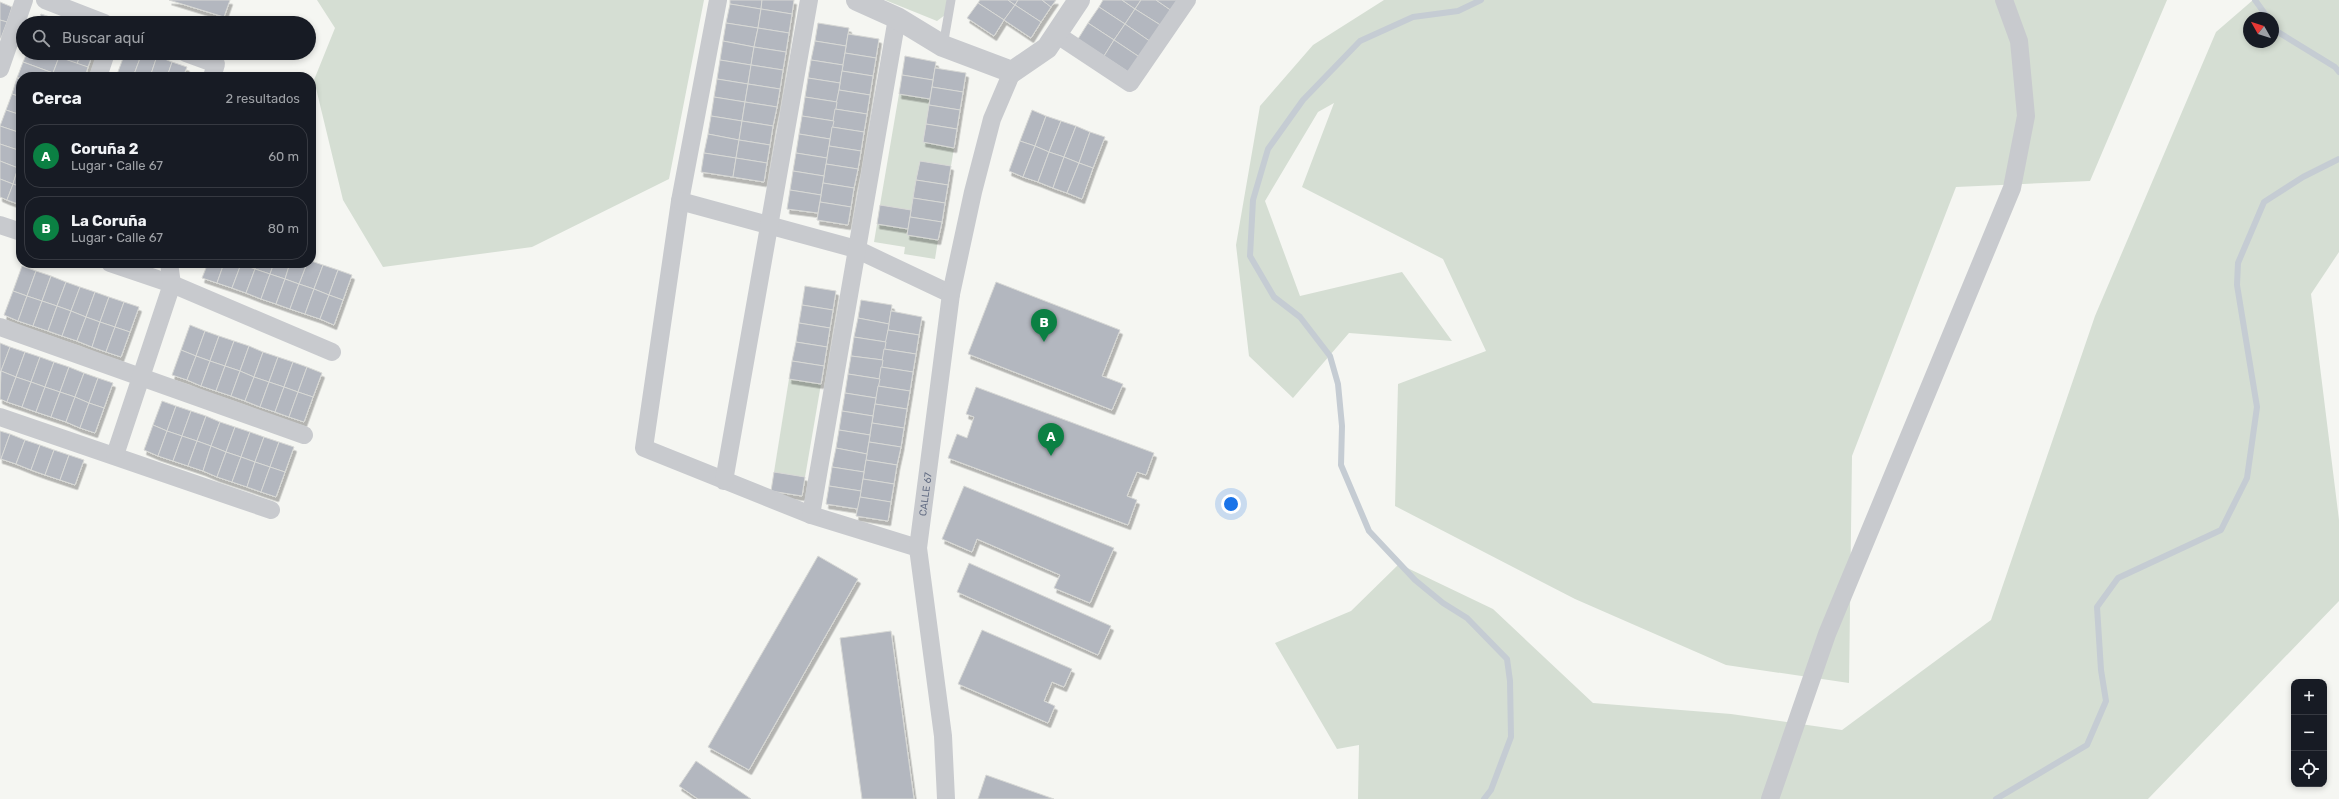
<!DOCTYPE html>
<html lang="es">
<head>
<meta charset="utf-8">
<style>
  :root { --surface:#171b24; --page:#242831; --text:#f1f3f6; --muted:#9ea1a6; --line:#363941; --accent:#0b8043 }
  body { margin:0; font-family:Rubik,sans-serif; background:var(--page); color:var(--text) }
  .controls { position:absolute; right:12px; bottom:12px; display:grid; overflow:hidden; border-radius:8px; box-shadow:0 2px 6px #0003 }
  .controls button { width:36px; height:36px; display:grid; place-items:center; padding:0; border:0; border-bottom:1px solid var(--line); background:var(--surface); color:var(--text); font:20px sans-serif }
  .compass { position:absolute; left:2243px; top:12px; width:36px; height:36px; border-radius:50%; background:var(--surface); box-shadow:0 2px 6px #0003; rotate:309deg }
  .you { position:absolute; left:1231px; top:504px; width:14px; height:14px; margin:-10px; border:3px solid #fff; border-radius:50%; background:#1a73e8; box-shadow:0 0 0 6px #1a73e833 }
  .badge { display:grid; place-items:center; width:26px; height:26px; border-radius:50%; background:var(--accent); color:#fff; font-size:13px; font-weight:700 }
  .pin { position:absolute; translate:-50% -33px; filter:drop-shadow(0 1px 2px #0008) }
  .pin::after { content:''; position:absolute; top:21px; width:14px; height:12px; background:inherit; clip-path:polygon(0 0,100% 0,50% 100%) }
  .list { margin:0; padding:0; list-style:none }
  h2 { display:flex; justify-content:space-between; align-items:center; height:52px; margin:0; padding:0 16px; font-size:17px }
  h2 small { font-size:13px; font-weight:400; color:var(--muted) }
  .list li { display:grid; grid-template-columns:26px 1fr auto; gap:12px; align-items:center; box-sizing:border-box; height:64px; margin:0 8px 8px; padding:0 8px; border:1px solid var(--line); border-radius:16px }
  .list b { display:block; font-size:15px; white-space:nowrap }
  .list p { margin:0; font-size:13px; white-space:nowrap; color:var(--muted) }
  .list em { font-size:13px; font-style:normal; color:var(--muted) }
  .icon { flex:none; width:22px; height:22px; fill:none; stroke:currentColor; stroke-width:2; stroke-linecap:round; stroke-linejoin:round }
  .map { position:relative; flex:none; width:2339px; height:799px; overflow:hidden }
  .search { position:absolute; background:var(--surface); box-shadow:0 2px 6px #0003; left:16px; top:16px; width:300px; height:44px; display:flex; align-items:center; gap:10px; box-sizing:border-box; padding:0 14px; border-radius:22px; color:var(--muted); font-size:15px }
  .panel { position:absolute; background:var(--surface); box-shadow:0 2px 6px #0003; left:16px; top:72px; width:300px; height:196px; border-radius:16px }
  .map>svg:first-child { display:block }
  .green { fill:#d5ded3; fill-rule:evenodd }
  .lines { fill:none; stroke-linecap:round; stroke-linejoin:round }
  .stream { stroke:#c5ccd3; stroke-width:6 }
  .building { fill:#b3b7bf; stroke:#d7d8d5; filter:url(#shadow) }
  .service { stroke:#c8cace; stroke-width:9 }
  .minor { stroke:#c8cace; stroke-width:18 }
  .tertiary { stroke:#c8cace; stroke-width:22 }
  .labels { text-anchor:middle; stroke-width:4; stroke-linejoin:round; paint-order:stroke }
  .street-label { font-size:10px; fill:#646e85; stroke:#fff }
</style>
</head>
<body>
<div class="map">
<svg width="2339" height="799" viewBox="0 0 2339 799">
  <defs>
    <filter id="shadow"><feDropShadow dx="2.5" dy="4.5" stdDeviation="0" flood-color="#0004"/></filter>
  </defs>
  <rect width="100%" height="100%" fill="#f5f6f2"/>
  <!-- green -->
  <g class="green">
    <polygon points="317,0 704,0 669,179 532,247 383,267 343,200 314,80 335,28"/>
    <polygon points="885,0 948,0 945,15 937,21"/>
    <polygon points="1384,0 2167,0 2090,181 1956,187 1852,456 1849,683 1726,665 1575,599 1395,506 1398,384 1486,351 1443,259 1302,187 1334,103 1318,112 1265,201 1300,296 1402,272 1452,341 1349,333 1293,398 1249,356 1236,245 1260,106 1313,45"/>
    <path d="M2253,0H2339V252L2311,294L2339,520V601L2148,799H1358L1359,745L1337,749L1275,643L1351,611L1399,564L1493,609L1593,703L1731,714L1842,730L1991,620L2095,316L2216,32ZM2249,18H2273V42H2249Z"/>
    <polygon points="899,94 930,99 923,142 954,148 951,166 920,161 911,210 880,205"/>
    <polygon points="877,224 908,229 907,235 938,240 935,259 904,254 905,247 874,242"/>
    <polygon points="789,379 821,384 805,477 774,472"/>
  </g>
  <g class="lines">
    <!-- stream -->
    <g class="stream">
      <polyline points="1481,0 1458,11 1413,17 1360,41 1303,100 1268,149 1253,200 1250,256 1274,297 1300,317 1330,356 1338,384 1342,426 1341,465 1369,531 1415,580 1443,603 1467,618 1507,659 1510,681 1511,737 1491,790 1484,799"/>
      <polyline points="2255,0 2268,18"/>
      <polyline points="2273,25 2278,32 2335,67 2339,72"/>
      <polyline points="1996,799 2087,745 2106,701 2101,670 2097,607 2118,578 2221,530 2247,478 2257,407 2237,285 2238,263 2264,202 2303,177 2339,159"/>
    </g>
  </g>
  <!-- building -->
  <g class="building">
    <polygon points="169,0 230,0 224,17"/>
    <polygon points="730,0 762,0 761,9 730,4"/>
    <polygon points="762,0 794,0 792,14 761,9"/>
    <polygon points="980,0 1008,0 1015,5 1004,20 978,3"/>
    <polygon points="1008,0 1018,0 1015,5"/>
    <polygon points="1018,0 1042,0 1051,7 1041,22 1015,5"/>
    <polygon points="1042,0 1056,0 1051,7"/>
    <polygon points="1103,0 1122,0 1135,9 1125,24 1099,7"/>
    <polygon points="1122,0 1141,0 1135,9"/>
    <polygon points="1141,0 1156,0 1172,11 1162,26 1135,9"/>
    <polygon points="1156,0 1179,0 1172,11"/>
    <polygon points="0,2 12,7 7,22 0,20"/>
    <polygon points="978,3 1004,20 994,36 967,18"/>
    <polygon points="730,4 761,9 758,28 726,23"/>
    <polygon points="1015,5 1041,22 1031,38 1004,20"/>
    <polygon points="1099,7 1125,24 1114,40 1088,23"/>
    <polygon points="761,9 792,14 789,33 758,28"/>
    <polygon points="1135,9 1162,26 1151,42 1125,24"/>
    <polygon points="41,14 56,19 55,23 37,23"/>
    <polygon points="56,19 66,23 55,23"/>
    <polygon points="0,20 7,22 1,38 0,38"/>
    <polygon points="726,23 758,28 754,47 723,41"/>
    <polygon points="818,23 849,28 846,46 815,41"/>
    <polygon points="1088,23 1114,40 1104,56 1078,39"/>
    <polygon points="1125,24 1151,42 1141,58 1114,40"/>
    <polygon points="758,28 789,33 786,52 754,47"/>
    <polygon points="848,34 879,39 876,58 845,53"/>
    <polygon points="1114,40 1141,58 1130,73 1104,56"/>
    <polygon points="723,41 754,47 751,65 720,60"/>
    <polygon points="815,41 846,46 843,65 811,60"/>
    <polygon points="754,47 786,52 783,70 751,65"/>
    <polygon points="27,53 47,53 59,57 53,73 23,62"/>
    <polygon points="47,53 63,53 61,58"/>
    <polygon points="63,53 81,53 77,64 61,58"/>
    <polygon points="81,53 93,53 88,67 77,64"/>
    <polygon points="125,53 142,53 133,77 116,77"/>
    <polygon points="142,53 157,56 150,77 133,77"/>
    <polygon points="845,53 876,58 873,76 842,71"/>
    <polygon points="157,56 172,62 167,77 150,77"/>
    <polygon points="905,56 936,62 933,80 902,75"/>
    <polygon points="59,57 88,67 85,77 65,77 53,73"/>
    <polygon points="720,60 751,65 748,84 717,79"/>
    <polygon points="811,60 843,65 840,83 808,78"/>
    <polygon points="23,62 53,73 51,77 17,78"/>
    <polygon points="172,62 187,67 183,77 167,77"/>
    <polygon points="751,65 783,70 780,89 748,84"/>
    <polygon points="935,68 966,73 963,92 932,87"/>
    <polygon points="842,71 873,76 870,95 839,90"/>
    <polygon points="53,73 65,77 51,77"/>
    <polygon points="902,75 933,80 930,99 899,94"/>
    <polygon points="17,78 21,80 21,97 12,94"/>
    <polygon points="808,78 840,83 837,102 805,97"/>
    <polygon points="717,79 748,84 745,102 714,97"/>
    <polygon points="748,84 780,89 777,107 745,102"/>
    <polygon points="932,87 963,92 960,110 929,105"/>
    <polygon points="839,90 870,95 867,114 835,109"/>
    <polygon points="12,94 21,97 21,115 6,110"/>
    <polygon points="714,97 745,102 742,121 711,116"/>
    <polygon points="805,97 837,102 834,121 802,116"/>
    <polygon points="745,102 777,107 773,126 742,121"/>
    <polygon points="929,105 960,110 957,129 926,124"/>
    <polygon points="835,109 867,114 864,132 832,127"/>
    <polygon points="6,110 21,115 21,133 0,126"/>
    <polygon points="1032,110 1046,116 1035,146 1020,141"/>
    <polygon points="711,116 742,121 739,140 708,134"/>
    <polygon points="802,116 834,121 830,139 799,134"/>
    <polygon points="1046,116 1061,121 1049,152 1035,146"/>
    <polygon points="742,121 773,126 770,145 739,140"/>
    <polygon points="1061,121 1076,126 1064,157 1049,152"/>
    <polygon points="926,124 957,129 954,148 923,142"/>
    <polygon points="0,126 21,133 21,151 0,144"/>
    <polygon points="1076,126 1090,132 1079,163 1064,157"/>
    <polygon points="832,127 864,132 861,151 829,146"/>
    <polygon points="1090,132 1105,137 1093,168 1079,163"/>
    <polygon points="708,134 739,140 736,158 704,153"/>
    <polygon points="799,134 830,139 827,158 796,153"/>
    <polygon points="739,140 770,145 767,163 736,158"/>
    <polygon points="1020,141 1035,146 1023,177 1009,171"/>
    <polygon points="0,144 21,151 18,168 0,161"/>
    <polygon points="829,146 861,151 858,169 826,164"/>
    <polygon points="1035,146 1049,152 1038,182 1023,177"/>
    <polygon points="1049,152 1064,157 1053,188 1038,182"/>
    <polygon points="704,153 736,158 733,177 701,172"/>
    <polygon points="796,153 827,158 824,176 793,171"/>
    <polygon points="1064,157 1079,163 1067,193 1053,188"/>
    <polygon points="736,158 767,163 764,182 733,177"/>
    <polygon points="0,161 18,168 13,184 0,179"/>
    <polygon points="920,161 951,166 948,185 916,180"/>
    <polygon points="1079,163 1093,168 1082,199 1067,193"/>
    <polygon points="826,164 858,169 854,188 823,183"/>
    <polygon points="18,168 21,169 21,187 13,184"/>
    <polygon points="793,171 824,176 821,195 790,190"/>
    <polygon points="0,179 13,184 7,200 0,197"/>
    <polygon points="916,180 948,185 945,203 913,198"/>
    <polygon points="823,183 854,188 851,207 820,202"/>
    <polygon points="13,184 21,187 21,205 7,200"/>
    <polygon points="790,190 821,195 818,213 787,209"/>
    <polygon points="913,198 945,203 942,222 910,217"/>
    <polygon points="820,202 851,207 848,225 817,220"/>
    <polygon points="880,205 911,210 908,229 877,224"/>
    <polygon points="910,217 942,222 938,240 907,235"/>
    <polygon points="311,261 323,265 314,289 299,284 307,263 311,263"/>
    <polygon points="208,263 224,263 217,283 202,278"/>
    <polygon points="224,263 241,264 232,288 217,283"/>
    <polygon points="241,263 257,263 255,269"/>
    <polygon points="257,263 274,263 270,274 255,269"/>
    <polygon points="274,263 290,263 285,279 270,274"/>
    <polygon points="290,263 307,263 299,284 285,279"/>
    <polygon points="241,264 255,269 246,293 232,288"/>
    <polygon points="323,265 338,270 329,295 314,289"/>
    <polygon points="22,266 36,271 27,296 13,291"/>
    <polygon points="255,269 270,274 261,299 246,293"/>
    <polygon points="338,270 352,275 343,300 329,295"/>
    <polygon points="36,271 51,276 42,301 27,296"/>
    <polygon points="270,274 285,279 276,304 261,299"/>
    <polygon points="51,276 66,282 57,306 42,301"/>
    <polygon points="285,279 299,284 290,309 276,304"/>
    <polygon points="66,282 80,287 71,311 57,306"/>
    <polygon points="996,282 1120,330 1102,376 1123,384 1112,410 968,354"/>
    <polygon points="299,284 314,289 305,314 290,309"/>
    <polygon points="805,286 836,291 833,310 802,305"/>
    <polygon points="80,287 95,292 86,317 71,311"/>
    <polygon points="314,289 329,295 320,319 305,314"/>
    <polygon points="13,291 27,296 18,321 4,315"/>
    <polygon points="95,292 109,297 100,322 86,317"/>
    <polygon points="329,295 343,300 334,325 320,319"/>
    <polygon points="27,296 42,301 33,326 18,321"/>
    <polygon points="109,297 124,302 115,327 100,322"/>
    <polygon points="861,300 892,305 889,324 858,318"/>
    <polygon points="42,301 57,306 48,331 33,326"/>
    <polygon points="124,302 139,307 130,332 115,327"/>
    <polygon points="802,305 833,310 830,328 799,323"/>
    <polygon points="57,306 71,311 62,336 48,331"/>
    <polygon points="71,311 86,317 77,341 62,336"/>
    <polygon points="891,311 922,317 919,335 888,330"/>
    <polygon points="86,317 100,322 92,347 77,341"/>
    <polygon points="858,318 889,324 886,342 854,337"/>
    <polygon points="100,322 115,327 106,352 92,347"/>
    <polygon points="799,323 830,328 827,347 796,342"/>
    <polygon points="190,325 205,331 196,356 181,350"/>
    <polygon points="115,327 130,332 121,357 106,352"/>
    <polygon points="888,330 919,335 916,354 884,349"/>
    <polygon points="205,331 219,336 210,361 196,356"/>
    <polygon points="219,336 234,341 225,366 210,361"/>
    <polygon points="854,337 886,342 883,360 851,356"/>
    <polygon points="234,341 249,346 240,371 225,366"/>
    <polygon points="796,342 827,347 824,366 792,361"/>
    <polygon points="0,343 10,347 1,371 0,371"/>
    <polygon points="249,346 263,352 254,377 240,371"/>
    <polygon points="10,347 25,352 16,377 1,371"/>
    <polygon points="884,349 916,354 913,372 881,367"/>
    <polygon points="181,350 196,356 187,380 172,375"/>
    <polygon points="25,352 40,357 31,382 16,377"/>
    <polygon points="263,352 278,357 269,382 254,377"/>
    <polygon points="196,356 210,361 201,386 187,380"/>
    <polygon points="851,356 883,360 880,379 848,374"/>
    <polygon points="40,357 54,362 45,387 31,382"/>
    <polygon points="278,357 293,362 284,387 269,382"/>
    <polygon points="210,361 225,366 216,391 201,386"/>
    <polygon points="792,361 824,366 821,384 789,379"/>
    <polygon points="54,362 69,367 60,392 45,387"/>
    <polygon points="293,362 307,367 298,392 284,387"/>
    <polygon points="225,366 240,371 231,396 216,391"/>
    <polygon points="69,367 84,373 75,397 60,392"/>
    <polygon points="307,367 322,373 313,397 298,392"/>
    <polygon points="881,367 913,372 910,391 878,386"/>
    <polygon points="1,371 16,377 7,402 0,399"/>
    <polygon points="240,371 254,377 245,401 231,396"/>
    <polygon points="84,373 98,378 89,403 75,397"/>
    <polygon points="848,374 880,379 876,398 845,393"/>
    <polygon points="16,377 31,382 22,407 7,402"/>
    <polygon points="254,377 269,382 260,407 245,401"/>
    <polygon points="98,378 113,383 104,408 89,403"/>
    <polygon points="31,382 45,387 36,412 22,407"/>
    <polygon points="269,382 284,387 275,412 260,407"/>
    <polygon points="878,386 910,391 907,409 875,404"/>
    <polygon points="45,387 60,392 51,417 36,412"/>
    <polygon points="284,387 298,392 289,417 275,412"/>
    <polygon points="976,387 1154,453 1146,475 1137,472 1127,496 1137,500 1128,525 948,458 957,434 967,438 974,417 966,414"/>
    <polygon points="60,392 75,397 66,422 51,417"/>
    <polygon points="298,392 313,397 304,422 289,417"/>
    <polygon points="845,393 876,398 873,416 842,411"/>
    <polygon points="75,397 89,403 80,428 66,422"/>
    <polygon points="162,401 176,406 167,431 153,425"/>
    <polygon points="89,403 104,408 95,433 80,428"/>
    <polygon points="875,404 907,409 904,428 872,423"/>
    <polygon points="176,406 191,411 182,436 167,431"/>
    <polygon points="191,411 206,416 197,441 182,436"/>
    <polygon points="842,411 873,416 870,435 839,430"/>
    <polygon points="206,416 220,422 211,446 197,441"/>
    <polygon points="220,422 235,427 226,452 211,446"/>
    <polygon points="872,423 904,428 901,447 869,442"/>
    <polygon points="153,425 167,431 158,456 144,450"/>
    <polygon points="235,427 250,432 241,457 226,452"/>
    <polygon points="839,430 870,435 867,454 836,448"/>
    <polygon points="0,431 10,434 1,459 0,459"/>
    <polygon points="167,431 182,436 173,461 158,456"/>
    <polygon points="250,432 264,437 255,462 241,457"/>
    <polygon points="10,434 25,440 16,464 1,459"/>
    <polygon points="182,436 197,441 188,466 173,461"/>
    <polygon points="264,437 279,442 270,467 255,462"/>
    <polygon points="25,440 40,445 31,470 16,464"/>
    <polygon points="197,441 211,446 203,471 188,466"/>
    <polygon points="279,442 294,447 285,472 270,467"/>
    <polygon points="869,442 901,447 897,465 866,460"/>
    <polygon points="40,445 54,450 45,475 31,470"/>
    <polygon points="211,446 226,452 217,477 203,471"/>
    <polygon points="836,448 867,454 864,472 832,467"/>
    <polygon points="54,450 69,455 60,480 45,475"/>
    <polygon points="226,452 241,457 232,482 217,477"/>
    <polygon points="69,455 84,460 75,485 60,480"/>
    <polygon points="241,457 255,462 247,487 232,482"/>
    <polygon points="866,460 897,465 894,484 863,479"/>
    <polygon points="255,462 270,467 261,492 247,487"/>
    <polygon points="270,467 285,472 276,497 261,492"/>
    <polygon points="832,467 864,472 861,491 829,486"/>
    <polygon points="774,472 805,477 802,496 771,491"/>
    <polygon points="863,479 894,484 891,502 860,497"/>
    <polygon points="829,486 861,491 858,509 826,504"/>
    <polygon points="964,486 1114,548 1090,603 1054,588 1060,575 977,539 972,552 942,539"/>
    <polygon points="860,497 891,502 888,521 856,516"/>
    <polygon points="818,556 858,579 749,770 708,747"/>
    <polygon points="969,563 1111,626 1098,655 957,592"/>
    <polygon points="982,630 1072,669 1064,687 1052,682 1044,701 1055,706 1048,723 958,684"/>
    <polygon points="891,631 914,799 862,799 840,638"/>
    <polygon points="696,761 751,799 698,799 679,786"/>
    <polygon points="986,775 1054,799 978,799"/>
  </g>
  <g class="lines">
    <!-- service -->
    <polyline class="service" points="943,46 951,0"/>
    <!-- minor -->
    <g class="minor">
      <polyline points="45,0 104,23"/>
      <polyline points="718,0 680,201 644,448 811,515 918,548"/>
      <polyline points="1056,34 1130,83 1187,0"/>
      <polyline points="186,53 216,64 212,77"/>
      <polyline points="0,69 24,0"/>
      <polyline points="98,77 106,53"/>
      <polyline points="680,201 856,249 951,294"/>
      <polyline points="0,225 21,232"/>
      <polyline points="110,263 172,284 332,352"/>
      <polyline points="0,327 304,435"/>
      <polyline points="0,417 271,510"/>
      <polyline points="115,455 172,284 169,263"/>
      <polyline points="724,481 809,0"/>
      <polyline points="811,515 897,18"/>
      <path id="s1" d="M946,799L943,736L918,548L951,294L973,192L992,119L1012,72"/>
      <polyline points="1770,799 1827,634 2012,188 2026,116 2019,41 2004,0"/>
    </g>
    <!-- tertiary -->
    <polyline class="tertiary" points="857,0 897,18 943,46 1012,72 1047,48 1079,0"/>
  </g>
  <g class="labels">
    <!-- street labels -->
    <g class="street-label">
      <text dy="4" stroke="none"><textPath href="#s1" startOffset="307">CALLE 67</textPath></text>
    </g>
  </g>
</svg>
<div class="controls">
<button>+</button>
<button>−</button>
<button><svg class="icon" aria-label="locate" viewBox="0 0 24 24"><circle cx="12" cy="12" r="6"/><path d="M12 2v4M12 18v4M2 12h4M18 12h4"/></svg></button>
</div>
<svg class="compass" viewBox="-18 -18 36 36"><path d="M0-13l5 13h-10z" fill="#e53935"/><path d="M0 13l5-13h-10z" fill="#9ea1a6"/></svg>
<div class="you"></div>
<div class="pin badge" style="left:1051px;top:456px">A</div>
<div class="pin badge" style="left:1044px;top:342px">B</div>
<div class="search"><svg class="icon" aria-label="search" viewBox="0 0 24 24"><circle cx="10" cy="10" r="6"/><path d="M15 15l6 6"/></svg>Buscar aquí</div>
<section class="panel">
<h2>Cerca<small>2 resultados</small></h2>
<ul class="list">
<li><span class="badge">A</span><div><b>Coruña 2</b><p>Lugar · Calle 67</p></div><em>60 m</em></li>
<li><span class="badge">B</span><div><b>La Coruña</b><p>Lugar · Calle 67</p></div><em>80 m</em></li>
</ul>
</section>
</div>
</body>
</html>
